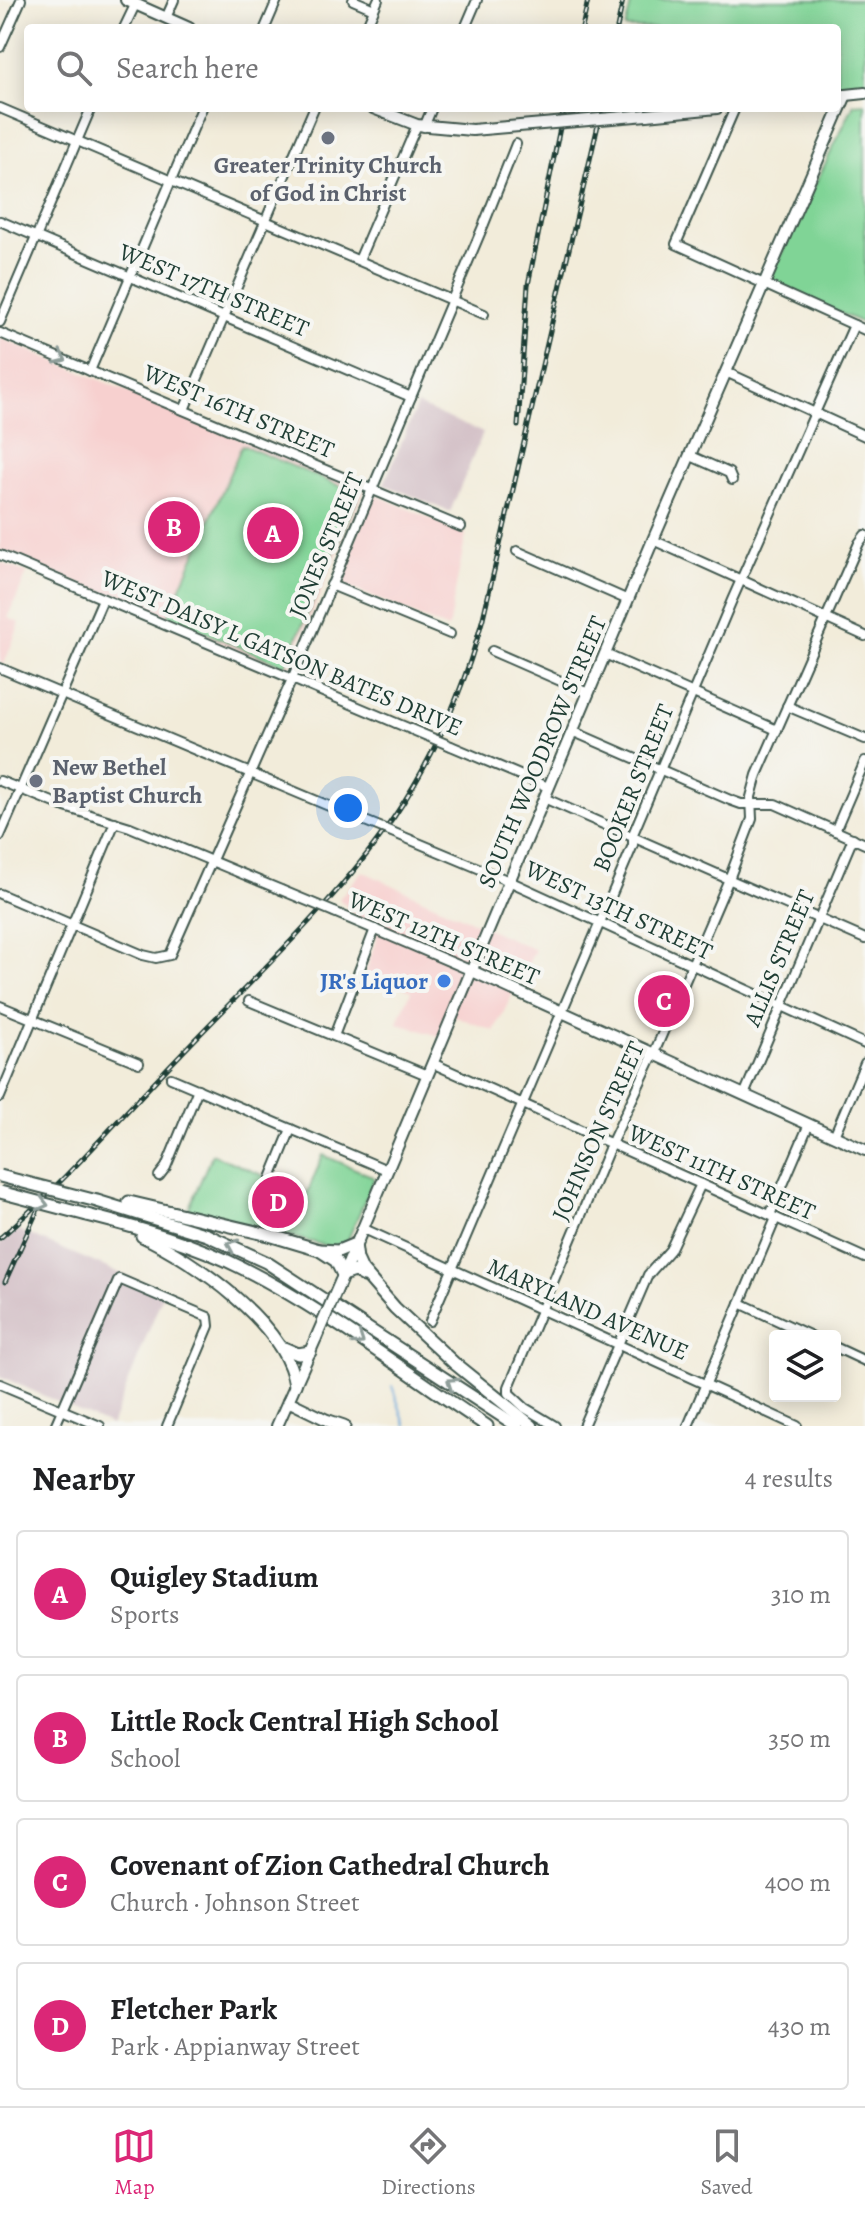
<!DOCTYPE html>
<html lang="en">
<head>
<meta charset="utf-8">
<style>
  :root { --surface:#fff; --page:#f6f6f6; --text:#202124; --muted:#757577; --line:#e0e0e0; --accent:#db2777 }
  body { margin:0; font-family:Alegreya,serif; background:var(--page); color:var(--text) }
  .controls { position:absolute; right:24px; bottom:24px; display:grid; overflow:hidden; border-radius:8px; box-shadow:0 4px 20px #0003 }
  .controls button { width:72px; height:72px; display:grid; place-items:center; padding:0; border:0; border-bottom:2px solid var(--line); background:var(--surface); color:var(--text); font:40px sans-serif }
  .you { position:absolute; left:348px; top:808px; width:28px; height:28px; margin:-20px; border:6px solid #fff; border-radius:50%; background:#1a73e8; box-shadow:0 0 0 12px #1a73e833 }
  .badge { display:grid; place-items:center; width:52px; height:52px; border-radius:50%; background:var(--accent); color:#fff; font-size:26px; font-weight:700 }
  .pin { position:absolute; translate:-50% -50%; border:4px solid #fff; box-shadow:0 2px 8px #0006 }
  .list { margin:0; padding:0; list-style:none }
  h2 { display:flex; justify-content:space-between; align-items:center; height:104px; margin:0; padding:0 32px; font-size:34px }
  h2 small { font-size:26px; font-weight:400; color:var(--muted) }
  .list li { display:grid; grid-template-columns:52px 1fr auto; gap:24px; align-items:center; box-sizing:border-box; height:128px; margin:0 16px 16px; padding:0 16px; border:2px solid var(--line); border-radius:8px }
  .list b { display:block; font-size:30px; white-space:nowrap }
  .list p { margin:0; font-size:26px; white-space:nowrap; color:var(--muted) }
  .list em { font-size:26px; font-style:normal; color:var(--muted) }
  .icon { flex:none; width:44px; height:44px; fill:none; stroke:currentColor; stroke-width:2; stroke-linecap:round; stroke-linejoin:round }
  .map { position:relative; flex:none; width:865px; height:1426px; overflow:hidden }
  .search { position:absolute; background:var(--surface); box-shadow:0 4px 20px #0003; left:24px; right:24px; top:24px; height:88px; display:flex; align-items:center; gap:20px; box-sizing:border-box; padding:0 28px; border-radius:8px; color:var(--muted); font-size:30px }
  .sheet { height:680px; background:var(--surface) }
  nav { display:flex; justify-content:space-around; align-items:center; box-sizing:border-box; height:112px; border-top:2px solid var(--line); background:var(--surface); font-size:22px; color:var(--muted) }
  nav a { display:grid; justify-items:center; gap:4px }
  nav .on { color:var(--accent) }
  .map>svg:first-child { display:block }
  .built { fill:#f7d0cf }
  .industrial { fill:#d2bec5 }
  .green { fill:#80d496; stroke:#508865; stroke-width:2 }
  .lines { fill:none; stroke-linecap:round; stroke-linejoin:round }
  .stream { stroke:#6aa8dc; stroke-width:2 }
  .minor-casing { stroke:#3f574d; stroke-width:12 }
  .major-casing { stroke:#3f574d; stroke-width:14 }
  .highway-casing { stroke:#3f574d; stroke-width:15 }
  .minor { stroke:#fff; stroke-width:8 }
  .major { stroke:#fff; stroke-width:10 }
  .highway { stroke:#fff; stroke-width:11 }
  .rail-casing { stroke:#1f3d34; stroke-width:5 }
  .rail { stroke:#f6f6f2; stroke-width:2; stroke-dasharray:6; stroke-linecap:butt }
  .minor-bridge-casing { stroke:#3f574d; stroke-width:12; stroke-linecap:butt }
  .major-bridge-casing { stroke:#3f574d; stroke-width:14; stroke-linecap:butt }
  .highway-bridge-casing { stroke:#3f574d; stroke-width:15; stroke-linecap:butt }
  .minor-bridge { stroke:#fff; stroke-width:8 }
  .major-bridge { stroke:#fff; stroke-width:10 }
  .highway-bridge { stroke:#fff; stroke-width:11 }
  .oneway { stroke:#8f9e9a }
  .worship-dot { fill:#6b7280; stroke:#f6f6f2; stroke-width:3 }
  .shop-dot { fill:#3f7fe0; stroke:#f6f6f2; stroke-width:3 }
  .labels { text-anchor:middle; stroke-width:8; stroke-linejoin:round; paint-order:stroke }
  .worship-label { font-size:24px; font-weight:bold; fill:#5b616d; stroke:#f6f6f2 }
  .street-label { font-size:24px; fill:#1f3d34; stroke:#f6f6f2 }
  .shop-label { font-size:24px; font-weight:bold; fill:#366cbe; stroke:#f6f6f2; text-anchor:end }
</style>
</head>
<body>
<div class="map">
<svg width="865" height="1426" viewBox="0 0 865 1426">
  <rect width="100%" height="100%" fill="#f6f6f2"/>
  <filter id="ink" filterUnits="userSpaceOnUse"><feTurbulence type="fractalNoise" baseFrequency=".0125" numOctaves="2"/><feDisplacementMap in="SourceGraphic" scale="16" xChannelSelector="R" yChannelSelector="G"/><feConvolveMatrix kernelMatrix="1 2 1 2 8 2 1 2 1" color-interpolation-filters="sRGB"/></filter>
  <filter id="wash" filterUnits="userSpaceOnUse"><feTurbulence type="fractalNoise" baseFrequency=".006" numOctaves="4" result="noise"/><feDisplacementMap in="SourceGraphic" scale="32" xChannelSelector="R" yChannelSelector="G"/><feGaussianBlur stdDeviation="1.8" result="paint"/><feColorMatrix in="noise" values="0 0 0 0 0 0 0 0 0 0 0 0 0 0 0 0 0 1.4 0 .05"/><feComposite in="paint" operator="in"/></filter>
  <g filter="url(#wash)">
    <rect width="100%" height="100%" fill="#f2ecda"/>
    <!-- built -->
    <g class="built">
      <polygon points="0,338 364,491 288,668 280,668 0,550"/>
      <polygon points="376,495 466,534 448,629 338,582 372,499"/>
      <polygon points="0,562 27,573 8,618 20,623 4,664 0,662"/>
      <polygon points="362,871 535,950 494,1031 449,1014 439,1036 397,1023 411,991 366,972 377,936 339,899"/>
    </g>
    <!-- industrial -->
    <g class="industrial">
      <polygon points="417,405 483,433 450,512 384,484"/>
      <polygon points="18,1230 164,1292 111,1426 0,1376 0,1244"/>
    </g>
    <!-- green -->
    <g class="green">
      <polygon points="632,0 865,0 865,84 837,86 837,28 625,28"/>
      <polygon points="865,103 865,324 768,282 854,104"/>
      <polygon points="242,445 359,494 285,666 168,617"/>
      <polygon points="212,1154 307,1194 323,1155 372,1176 374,1179 347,1242 331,1247 188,1210"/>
    </g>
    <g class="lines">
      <!-- stream -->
      <polyline class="stream" points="392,1386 406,1426"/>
    </g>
  </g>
  <g filter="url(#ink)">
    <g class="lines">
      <defs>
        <g id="minor">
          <polyline points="353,0 374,9"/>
          <polyline points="166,18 174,0"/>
          <polyline points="124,28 135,5"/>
          <polyline points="265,28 277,0"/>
          <polyline points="366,28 378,0"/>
          <polyline points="465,28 477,0"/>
          <polyline points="0,47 21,0"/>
          <polyline points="0,108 484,314"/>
          <polyline points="735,108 676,244 865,330"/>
          <polyline points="424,127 432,108"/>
          <polyline points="0,221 411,397"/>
          <polyline points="359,260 417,125"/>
          <polyline points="0,322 91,108"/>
          <polyline points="0,333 461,527"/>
          <polyline points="90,371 202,108"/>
          <polyline points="726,372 865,436"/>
          <polyline points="184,410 314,108"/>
          <polyline points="691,456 729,473 732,480"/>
          <polyline points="653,540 865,636"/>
          <polyline points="517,551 628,600"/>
          <polyline points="0,555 396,723"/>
          <polyline points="331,585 450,634"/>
          <polyline points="492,651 588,693"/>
          <polyline points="605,654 777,730"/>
          <polyline points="0,668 348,814"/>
          <polyline points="787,706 865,739"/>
          <polyline points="572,731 730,800 741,804 775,804 865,844"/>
          <polyline points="451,746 548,787"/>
          <polyline points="0,781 65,807 130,827 281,890"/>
          <polyline points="544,798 865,939"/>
          <polyline points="835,831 865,761"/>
          <polyline points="392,832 509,881 865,1044"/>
          <polyline points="0,836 103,599"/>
          <polyline points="0,894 143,955 156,958 170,955 292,679 484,224 516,144"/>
          <polyline points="334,912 472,971"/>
          <polyline points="249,1001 427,1075"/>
          <polyline points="0,1006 139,1063"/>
          <polyline points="334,1036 375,929"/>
          <polyline points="432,1063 865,1258"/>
          <polyline points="171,1078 387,1170"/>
          <polyline points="744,1095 853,838"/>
          <polyline points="0,1097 115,822"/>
          <polyline points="834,1136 865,1063"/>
          <polyline points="159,1176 166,1167 198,1089"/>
          <polyline points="271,1178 291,1129"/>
          <polyline points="770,1215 809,1124"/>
          <polyline points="362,1228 797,1426"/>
          <polyline points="740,1303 811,1336"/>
          <polyline points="430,1321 633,845 633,834 732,600 854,325"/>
          <polyline points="835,1347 865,1361"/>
          <polyline points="0,1384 100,1426"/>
          <polyline points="55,1426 119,1279 208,1317 209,1326 167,1426"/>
          <polyline points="555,1426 525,1408 509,1393 509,1387 611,1144 654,1053 729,879 752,819 751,797 757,775 859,543 865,535"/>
          <polyline points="583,1426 648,1275 670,1250 701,1184"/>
          <polyline points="688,1426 776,1218"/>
        </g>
        <g id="major">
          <polyline points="126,0 189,28"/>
          <polyline points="837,96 865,93"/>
          <polyline points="373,108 417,125 472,130"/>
          <polyline points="647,115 717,108"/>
          <polyline points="472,971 865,1150"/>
          <polyline points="342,1278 653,540 846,95"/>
          <polyline points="288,1401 329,1421"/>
          <polyline points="277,1426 316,1338"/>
        </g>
        <g id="highway">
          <polyline points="97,1201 207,1235 266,1262 517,1426"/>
          <polyline points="129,1202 269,1235 319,1250 336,1261 343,1275 355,1271 364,1276"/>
          <path d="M87,1215C139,1228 193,1243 242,1268C326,1310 407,1374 487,1426"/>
          <path d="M142,1236C195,1261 286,1324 295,1385"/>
          <polyline points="319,1250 338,1251 355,1244 357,1259 362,1270 395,1308 454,1363 532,1426"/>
          <polyline points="284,1348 298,1354 310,1352"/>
          <polyline points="329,1421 344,1426"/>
        </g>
      </defs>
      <!-- minor casing -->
      <use href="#minor" class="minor-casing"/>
      <!-- major casing -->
      <use href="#major" class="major-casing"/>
      <!-- highway casing -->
      <use href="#highway" class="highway-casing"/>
      <!-- minor -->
      <use href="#minor" class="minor"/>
      <!-- major -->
      <use href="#major" class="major"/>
      <!-- highway -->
      <use href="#highway" class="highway"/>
      <defs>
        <g id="rail">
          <polyline points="582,28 588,0"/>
          <polyline points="617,28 623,0"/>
          <polyline points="518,426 528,285 564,108"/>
          <path d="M0,1238C64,1183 120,1117 179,1056C252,979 334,905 394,817C435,756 464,689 483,618L602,108"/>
          <polyline points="5,1282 39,1207"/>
        </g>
      </defs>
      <!-- rail casing -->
      <use href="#rail" class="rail-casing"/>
      <!-- rail -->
      <use href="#rail" class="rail"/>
      <defs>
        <g id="minor-bridge">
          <polyline points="396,723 451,746"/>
          <polyline points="348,814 392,832"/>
          <polyline points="281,890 334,912"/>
        </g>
        <g id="major-bridge">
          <polyline points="472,130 647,115"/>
          <polyline points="316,1338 341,1280"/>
        </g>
        <g id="highway-bridge">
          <polyline points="0,1176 97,1201"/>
          <polyline points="0,1192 87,1215"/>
        </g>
      </defs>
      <!-- minor-bridge casing -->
      <use href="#minor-bridge" class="minor-bridge-casing"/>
      <!-- major-bridge casing -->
      <use href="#major-bridge" class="major-bridge-casing"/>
      <!-- highway-bridge casing -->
      <use href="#highway-bridge" class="highway-bridge-casing"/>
      <!-- minor-bridge -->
      <use href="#minor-bridge" class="minor-bridge"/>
      <!-- major-bridge -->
      <use href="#major-bridge" class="major-bridge"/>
      <!-- highway-bridge -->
      <use href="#highway-bridge" class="highway-bridge"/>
    </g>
    <!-- one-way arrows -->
    <defs><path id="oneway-chevron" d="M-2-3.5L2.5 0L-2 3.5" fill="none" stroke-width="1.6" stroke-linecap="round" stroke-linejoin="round" transform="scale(2)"/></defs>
    <g class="oneway">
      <use href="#oneway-chevron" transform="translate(61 358) rotate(23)"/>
      <use href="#oneway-chevron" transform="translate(43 1204) rotate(15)"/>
      <use href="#oneway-chevron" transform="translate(232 1245) rotate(-156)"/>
      <use href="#oneway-chevron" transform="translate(359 1340) rotate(34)"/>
      <use href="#oneway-chevron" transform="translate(452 1383) rotate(-146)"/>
    </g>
  </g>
  <!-- markers -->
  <g class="worship-dot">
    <circle cx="328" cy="138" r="8"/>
    <circle cx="36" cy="781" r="8"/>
  </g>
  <circle class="shop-dot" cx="444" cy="981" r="8"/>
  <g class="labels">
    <!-- worship labels -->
    <g class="worship-label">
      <text x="328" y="173">Greater Trinity Church<tspan x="328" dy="28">of God in Christ</tspan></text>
      <text x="52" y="775" text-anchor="start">New Bethel<tspan x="52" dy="28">Baptist Church</tspan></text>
    </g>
    <!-- street labels -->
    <g class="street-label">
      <text transform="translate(214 290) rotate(23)" y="8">WEST 17TH STREET</text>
      <text transform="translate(239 411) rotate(23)" y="8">WEST 16TH STREET</text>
      <text transform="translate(326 545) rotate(-67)" y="8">JONES STREET</text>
      <text transform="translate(282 653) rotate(23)" y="8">WEST DAISY L GATSON BATES DRIVE</text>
      <text transform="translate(542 752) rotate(-67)" y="8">SOUTH WOODROW STREET</text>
      <text transform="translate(633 788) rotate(-68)" y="8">BOOKER STREET</text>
      <text transform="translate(619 910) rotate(25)" y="8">WEST 13TH STREET</text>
      <text transform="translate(444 938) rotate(23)" y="8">WEST 12TH STREET</text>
      <text transform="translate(779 958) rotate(-67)" y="8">ALLIS STREET</text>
      <text transform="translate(598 1131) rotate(-66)" y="8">JOHNSON STREET</text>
      <text transform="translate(722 1172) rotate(24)" y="8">WEST 11TH STREET</text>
      <text transform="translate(588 1309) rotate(24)" y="8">MARYLAND AVENUE</text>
    </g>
    <!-- shop labels -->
    <g class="shop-label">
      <text x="428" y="989">JR's Liquor</text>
    </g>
  </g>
</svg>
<div class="controls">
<button><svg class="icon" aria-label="layers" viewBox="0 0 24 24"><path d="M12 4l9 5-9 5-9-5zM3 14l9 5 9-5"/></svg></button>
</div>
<div class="you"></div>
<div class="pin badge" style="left:273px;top:533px">A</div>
<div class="pin badge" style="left:174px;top:527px">B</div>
<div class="pin badge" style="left:664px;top:1001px">C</div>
<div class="pin badge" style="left:278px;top:1202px">D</div>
<div class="search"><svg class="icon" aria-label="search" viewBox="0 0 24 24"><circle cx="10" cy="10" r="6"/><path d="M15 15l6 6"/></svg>Search here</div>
</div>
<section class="sheet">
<h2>Nearby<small>4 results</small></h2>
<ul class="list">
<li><span class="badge">A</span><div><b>Quigley Stadium</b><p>Sports</p></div><em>310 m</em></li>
<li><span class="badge">B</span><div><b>Little Rock Central High School</b><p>School</p></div><em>350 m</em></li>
<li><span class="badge">C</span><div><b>Covenant of Zion Cathedral Church</b><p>Church · Johnson Street</p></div><em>400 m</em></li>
<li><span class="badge">D</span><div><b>Fletcher Park</b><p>Park · Appianway Street</p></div><em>430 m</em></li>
</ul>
</section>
<nav>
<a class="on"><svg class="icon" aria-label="map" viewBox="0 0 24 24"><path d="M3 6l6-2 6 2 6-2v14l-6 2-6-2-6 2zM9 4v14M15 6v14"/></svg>Map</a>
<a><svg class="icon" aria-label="directions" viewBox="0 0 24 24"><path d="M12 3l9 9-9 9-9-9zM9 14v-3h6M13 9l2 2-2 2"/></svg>Directions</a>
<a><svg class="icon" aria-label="saved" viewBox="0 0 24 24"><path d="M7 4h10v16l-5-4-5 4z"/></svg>Saved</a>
</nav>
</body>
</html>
